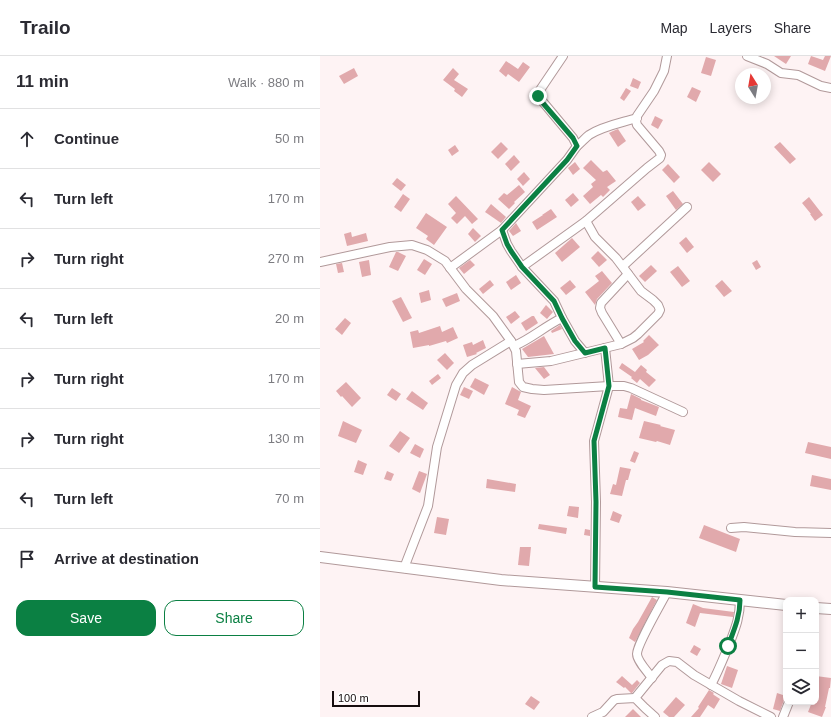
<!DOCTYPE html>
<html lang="en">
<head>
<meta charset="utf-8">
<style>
  :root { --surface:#fff; --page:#f2f2f3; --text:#2b2b33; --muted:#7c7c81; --line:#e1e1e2; --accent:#0b8043 }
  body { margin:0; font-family:Arial,sans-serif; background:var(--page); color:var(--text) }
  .controls { position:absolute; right:12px; bottom:12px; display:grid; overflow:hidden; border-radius:8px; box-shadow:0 2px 10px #0003 }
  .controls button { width:36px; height:36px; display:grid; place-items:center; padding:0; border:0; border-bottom:1px solid var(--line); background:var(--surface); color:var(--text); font:20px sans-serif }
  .compass { position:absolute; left:415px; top:12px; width:36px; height:36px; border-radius:50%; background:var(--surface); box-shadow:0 2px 10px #0003; rotate:349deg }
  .scale { position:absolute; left:12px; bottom:10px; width:88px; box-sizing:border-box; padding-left:4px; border:2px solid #160d0e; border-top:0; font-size:11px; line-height:14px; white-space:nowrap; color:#160d0e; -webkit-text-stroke:3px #fff; paint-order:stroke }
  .stop { position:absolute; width:12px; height:12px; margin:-9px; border:3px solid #0b8043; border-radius:50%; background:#fff }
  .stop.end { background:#0b8043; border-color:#fff; box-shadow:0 1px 4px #0008 }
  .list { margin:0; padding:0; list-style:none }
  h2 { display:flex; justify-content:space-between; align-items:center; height:52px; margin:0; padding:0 16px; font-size:17px }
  h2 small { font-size:13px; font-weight:400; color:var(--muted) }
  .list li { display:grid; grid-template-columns:26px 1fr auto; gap:12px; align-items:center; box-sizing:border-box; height:60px; padding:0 16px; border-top:1px solid var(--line) }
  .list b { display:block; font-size:15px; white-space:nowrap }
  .list em { font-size:13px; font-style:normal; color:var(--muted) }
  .actions { display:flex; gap:8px; padding:12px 16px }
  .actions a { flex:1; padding:9px 0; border:1px solid var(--accent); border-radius:12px; text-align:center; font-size:14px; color:var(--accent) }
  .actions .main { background:var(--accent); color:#fff }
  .icon { flex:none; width:22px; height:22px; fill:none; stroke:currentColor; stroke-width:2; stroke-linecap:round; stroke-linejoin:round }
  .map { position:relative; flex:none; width:511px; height:661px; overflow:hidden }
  header { display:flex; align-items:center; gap:24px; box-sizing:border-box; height:56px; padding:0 20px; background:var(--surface); border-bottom:1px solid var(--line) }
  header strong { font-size:19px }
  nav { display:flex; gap:22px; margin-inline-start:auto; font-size:14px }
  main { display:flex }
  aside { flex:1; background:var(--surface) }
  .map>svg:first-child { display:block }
  .building { fill:#e1a9ac }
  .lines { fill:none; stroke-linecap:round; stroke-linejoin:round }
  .minor-casing { stroke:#b1999a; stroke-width:10 }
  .major-casing { stroke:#b1999a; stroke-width:12 }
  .minor { stroke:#fff; stroke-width:8 }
  .major { stroke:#fff; stroke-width:10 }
  .route { stroke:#0b8043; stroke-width:5 }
</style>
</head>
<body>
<header>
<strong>Trailo</strong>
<nav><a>Map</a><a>Layers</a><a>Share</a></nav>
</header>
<main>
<aside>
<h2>11 min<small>Walk · 880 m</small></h2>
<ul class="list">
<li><svg class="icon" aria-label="ahead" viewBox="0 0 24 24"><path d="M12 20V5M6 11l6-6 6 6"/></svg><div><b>Continue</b></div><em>50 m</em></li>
<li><svg class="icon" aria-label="left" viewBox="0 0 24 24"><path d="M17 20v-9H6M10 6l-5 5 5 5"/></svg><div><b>Turn left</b></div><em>170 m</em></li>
<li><svg class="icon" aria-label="right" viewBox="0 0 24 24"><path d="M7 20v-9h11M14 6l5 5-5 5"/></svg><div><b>Turn right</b></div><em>270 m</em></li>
<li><svg class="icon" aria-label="left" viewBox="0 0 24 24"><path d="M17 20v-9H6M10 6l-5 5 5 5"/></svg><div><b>Turn left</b></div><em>20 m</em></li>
<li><svg class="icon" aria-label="right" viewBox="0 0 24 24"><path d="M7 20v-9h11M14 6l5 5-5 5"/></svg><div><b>Turn right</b></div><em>170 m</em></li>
<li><svg class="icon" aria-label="right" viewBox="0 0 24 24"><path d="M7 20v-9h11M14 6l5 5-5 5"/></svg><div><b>Turn right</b></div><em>130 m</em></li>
<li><svg class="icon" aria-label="left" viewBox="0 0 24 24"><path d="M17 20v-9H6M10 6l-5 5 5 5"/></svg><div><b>Turn left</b></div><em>70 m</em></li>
<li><svg class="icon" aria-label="arrive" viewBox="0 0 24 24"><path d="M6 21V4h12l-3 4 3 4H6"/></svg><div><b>Arrive at destination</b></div></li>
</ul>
<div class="actions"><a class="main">Save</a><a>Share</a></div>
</aside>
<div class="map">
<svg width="511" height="661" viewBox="0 0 511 661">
  <rect width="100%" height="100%" fill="#fef3f4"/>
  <!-- building -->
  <g class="building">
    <polygon points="454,0 471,0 466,8"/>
    <polygon points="491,0 503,4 505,0 511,0 505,15 488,8"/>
    <polygon points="386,1 396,4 391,20 381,17"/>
    <polygon points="186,5 198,13 203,6 210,11 199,26 188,18 186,21 179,15"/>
    <polygon points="34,12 38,20 24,28 19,20"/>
    <polygon points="133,12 139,18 134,24 148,33 142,41 134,35 135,33 123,24"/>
    <polygon points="313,22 321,26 318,33 310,30"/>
    <polygon points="372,31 381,35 376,46 367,41"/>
    <polygon points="306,32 311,35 304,45 300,42"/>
    <polygon points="335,60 343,64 338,73 331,69"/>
    <polygon points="298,73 306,85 298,91 289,77 293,75"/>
    <polygon points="181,86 188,93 178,103 171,96"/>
    <polygon points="460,86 476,103 470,108 454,91"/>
    <polygon points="135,89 139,95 132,100 128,94"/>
    <polygon points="194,99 200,106 191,115 185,108"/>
    <polygon points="271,104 283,116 287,114 296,125 287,131 290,134 283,141 281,139 270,148 263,140 273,131 271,128 276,124 263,112"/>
    <polygon points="255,106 260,113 253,119 248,112"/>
    <polygon points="389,106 401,118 393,126 381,114"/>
    <polygon points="348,108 360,121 354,127 342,114"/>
    <polygon points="204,116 210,123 203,130 197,123"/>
    <polygon points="77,122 86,129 81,135 72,128"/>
    <polygon points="199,129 205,136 194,146 195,147 189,153 178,143 184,137 187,139"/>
    <polygon points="353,135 363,148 356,154 346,140"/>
    <polygon points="253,137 259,144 251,151 245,144"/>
    <polygon points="83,138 90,143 81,156 74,151"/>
    <polygon points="136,140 158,163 152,168 145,160 137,168 131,162 136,157 128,148"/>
    <polygon points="318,140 326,149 318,155 311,146"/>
    <polygon points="489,141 503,159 495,165 490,158 491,158 482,147"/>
    <polygon points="171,148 186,161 181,167 165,156"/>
    <polygon points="231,153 237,161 217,174 212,166 223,159 222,159"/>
    <polygon points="106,157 127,171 114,189 106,183 108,180 96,172"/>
    <polygon points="196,167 201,175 193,180 189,175"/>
    <polygon points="153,172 161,180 155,186 148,178"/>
    <polygon points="31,176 32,181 46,177 48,185 27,190 24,178"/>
    <polygon points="366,181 374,191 367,197 359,187"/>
    <polygon points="252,182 260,191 242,206 235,197"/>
    <polygon points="278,195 287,204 279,211 271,202"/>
    <polygon points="76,196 78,196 86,200 78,215 69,211"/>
    <polygon points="104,203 112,208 105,219 97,214"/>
    <polygon points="49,204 51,219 42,221 39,206"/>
    <polygon points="150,204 155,209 144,218 139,212"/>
    <polygon points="437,204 441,211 436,214 432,207"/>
    <polygon points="22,207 24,216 18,217 16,208"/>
    <polygon points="331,209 337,215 325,226 319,220"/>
    <polygon points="358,210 370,225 362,231 350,216"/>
    <polygon points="282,215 292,227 277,243 275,249 265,236 279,225 275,220"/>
    <polygon points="196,219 201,227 191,234 186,226"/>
    <polygon points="170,224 174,229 163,238 159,233"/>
    <polygon points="250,224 256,231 246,239 240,232"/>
    <polygon points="402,224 412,235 404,241 395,230"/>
    <polygon points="109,234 111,244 101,247 99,237"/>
    <polygon points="137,237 140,245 126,251 122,243"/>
    <polygon points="81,241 92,262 83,266 72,245"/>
    <polygon points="226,249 233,256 227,263 220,257"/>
    <polygon points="195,255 200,261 191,268 186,261"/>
    <polygon points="212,260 214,260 218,267 206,275 201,267"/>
    <polygon points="25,262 31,267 22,279 15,273"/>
    <polygon points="240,269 242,273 232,277 231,275"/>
    <polygon points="120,270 122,276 133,271 138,282 127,287 126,285 109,290 109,289 93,292 90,276 98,274 99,277"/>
    <polygon points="329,279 339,289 328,299 319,304 312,293 324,286 323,285"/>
    <polygon points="224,280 234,298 208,301 202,293"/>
    <polygon points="163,284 166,292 156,297 157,298 147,301 143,289 152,286 153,289"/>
    <polygon points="125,297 134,307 127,314 117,304"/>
    <polygon points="302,307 315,316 321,309 327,314 326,316 336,324 329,331 320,323 317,327 311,322 312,321 299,312"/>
    <polygon points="224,311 230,319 224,323 215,312"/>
    <polygon points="118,318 121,322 112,329 109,325"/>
    <polygon points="155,322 169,329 164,339 150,331"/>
    <polygon points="26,326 41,342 32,351 22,340 21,341 16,335"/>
    <polygon points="144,331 153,335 149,343 140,339"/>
    <polygon points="192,331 201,336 198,344 211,350 205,362 197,359 199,354 185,348"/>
    <polygon points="72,332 81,338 76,345 67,339"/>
    <polygon points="92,335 108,347 103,354 86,343"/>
    <polygon points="311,338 321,343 321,344 339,351 336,360 315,352 312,364 298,361 300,352 307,353"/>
    <polygon points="23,365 42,374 36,387 18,380"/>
    <polygon points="324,365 341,369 340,370 355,374 350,389 337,385 336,386 319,382"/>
    <polygon points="80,375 90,382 79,397 69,390"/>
    <polygon points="488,386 511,391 511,403 485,397"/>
    <polygon points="95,388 104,393 100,402 90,397"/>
    <polygon points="314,395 319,397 315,407 310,405"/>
    <polygon points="38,404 47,408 43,419 34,416"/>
    <polygon points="300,411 311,413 308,424 306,424 302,440 290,438 293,428 296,429"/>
    <polygon points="67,415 74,418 71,425 64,423"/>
    <polygon points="99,415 107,418 100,437 92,433"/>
    <polygon points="492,419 511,423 511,434 490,430"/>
    <polygon points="167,423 196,428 195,436 166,432"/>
    <polygon points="249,450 259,451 258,462 247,460"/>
    <polygon points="293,455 302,459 299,467 290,464"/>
    <polygon points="117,461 129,463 126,479 114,477"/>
    <polygon points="219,468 247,472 246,478 218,473"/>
    <polygon points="384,469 420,483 416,496 379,482"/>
    <polygon points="265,473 270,474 270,480 264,479"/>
    <polygon points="200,491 211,491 209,510 198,509"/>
    <polygon points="332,541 337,544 315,586 309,582 313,573 318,566"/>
    <polygon points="373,548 383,552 414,556 413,561 380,557 375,571 366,567"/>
    <polygon points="374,589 381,593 377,600 370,596"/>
    <polygon points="407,610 418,614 412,632 401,628"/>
    <polygon points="302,620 312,629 317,624 320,627 312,637 311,637 305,631 304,632 296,626"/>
    <polygon points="496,620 511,622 510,632 509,632 505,651 506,651 502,661 488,656 492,646 496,646"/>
    <polygon points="389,634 394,637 393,638 394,639 400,643 394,653 388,649 380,661 371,661 379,652 378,651"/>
    <polygon points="457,637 466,640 466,641 464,644 460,655 453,653"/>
    <polygon points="211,640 220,646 214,654 205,648"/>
    <polygon points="356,641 365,649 354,661 349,661 343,656"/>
    <polygon points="313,653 321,661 305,661"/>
  </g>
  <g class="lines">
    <defs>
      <g id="minor">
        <polyline points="427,0 447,8 461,17 478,19 501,30 511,32"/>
        <path d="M257,90C261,87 265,82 269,79C283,70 301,67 317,62"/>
        <polyline points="182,174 187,188 191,195 202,211 234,245 242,262 255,285 265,297"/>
        <polyline points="0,206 70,191 92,189 107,194 125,205 146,233 173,260 191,285 196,295 199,326 203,331 212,333 224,334 289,330 304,330 311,332 363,356"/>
        <polyline points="303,210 367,151"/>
        <polyline points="202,211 266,165 327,112 340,102 341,99 339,95 317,69 316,65 317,60 334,35 344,15 347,0"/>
        <polyline points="130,212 182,174 247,104 257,90 253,82 218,40 218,37 243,0"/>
        <polyline points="301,288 282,257 280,252 281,247 308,218"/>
        <path d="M194,290C211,283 225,270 242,262"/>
        <polyline points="197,308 231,305 301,288 313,282 318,278 338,258 340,254 338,249 333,244 321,235 296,202 275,181 266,165"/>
        <polyline points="411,472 424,471 475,476 511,477"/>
        <polyline points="84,512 108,450 117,391 136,329 143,317 152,309 191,285"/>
        <polyline points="275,531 276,446 274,385 289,330 285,292"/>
        <path d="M332,622C328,616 317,605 317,598C317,588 341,548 347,536"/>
        <path d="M391,629C398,616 403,603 409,589C415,573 420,562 420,544"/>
        <polyline points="315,642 342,609 349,605 357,606 374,619 419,645 451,661"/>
        <polyline points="272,661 283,656 294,644 297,643 315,642 325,652 335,661"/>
        <polyline points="463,661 469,646"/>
      </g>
      <g id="major">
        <polyline points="0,501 181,524 347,536 466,549"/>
        <polyline points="496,552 511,553"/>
      </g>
    </defs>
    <!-- minor casing -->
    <use href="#minor" class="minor-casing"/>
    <!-- major casing -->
    <use href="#major" class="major-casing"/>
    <!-- minor -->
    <use href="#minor" class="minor"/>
    <!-- major -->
    <use href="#major" class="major"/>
  </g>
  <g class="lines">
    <!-- route -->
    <path class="route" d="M218,40L222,46L253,82L257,90L247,104L182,174L187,188L191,195L202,211L234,245L242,262L255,285L265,297L285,292L289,330L274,385L276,446L275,531L347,536L420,544C420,561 414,574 408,590"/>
  </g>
</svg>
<div class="controls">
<button>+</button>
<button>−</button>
<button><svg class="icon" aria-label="layers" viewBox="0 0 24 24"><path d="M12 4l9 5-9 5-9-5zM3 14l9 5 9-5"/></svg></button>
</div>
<svg class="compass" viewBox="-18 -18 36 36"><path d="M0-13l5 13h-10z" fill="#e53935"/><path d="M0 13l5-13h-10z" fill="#7c7c81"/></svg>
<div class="scale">100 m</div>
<div class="stop" style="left:408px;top:590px"></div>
<div class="stop end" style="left:218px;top:40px"></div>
</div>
</main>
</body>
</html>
